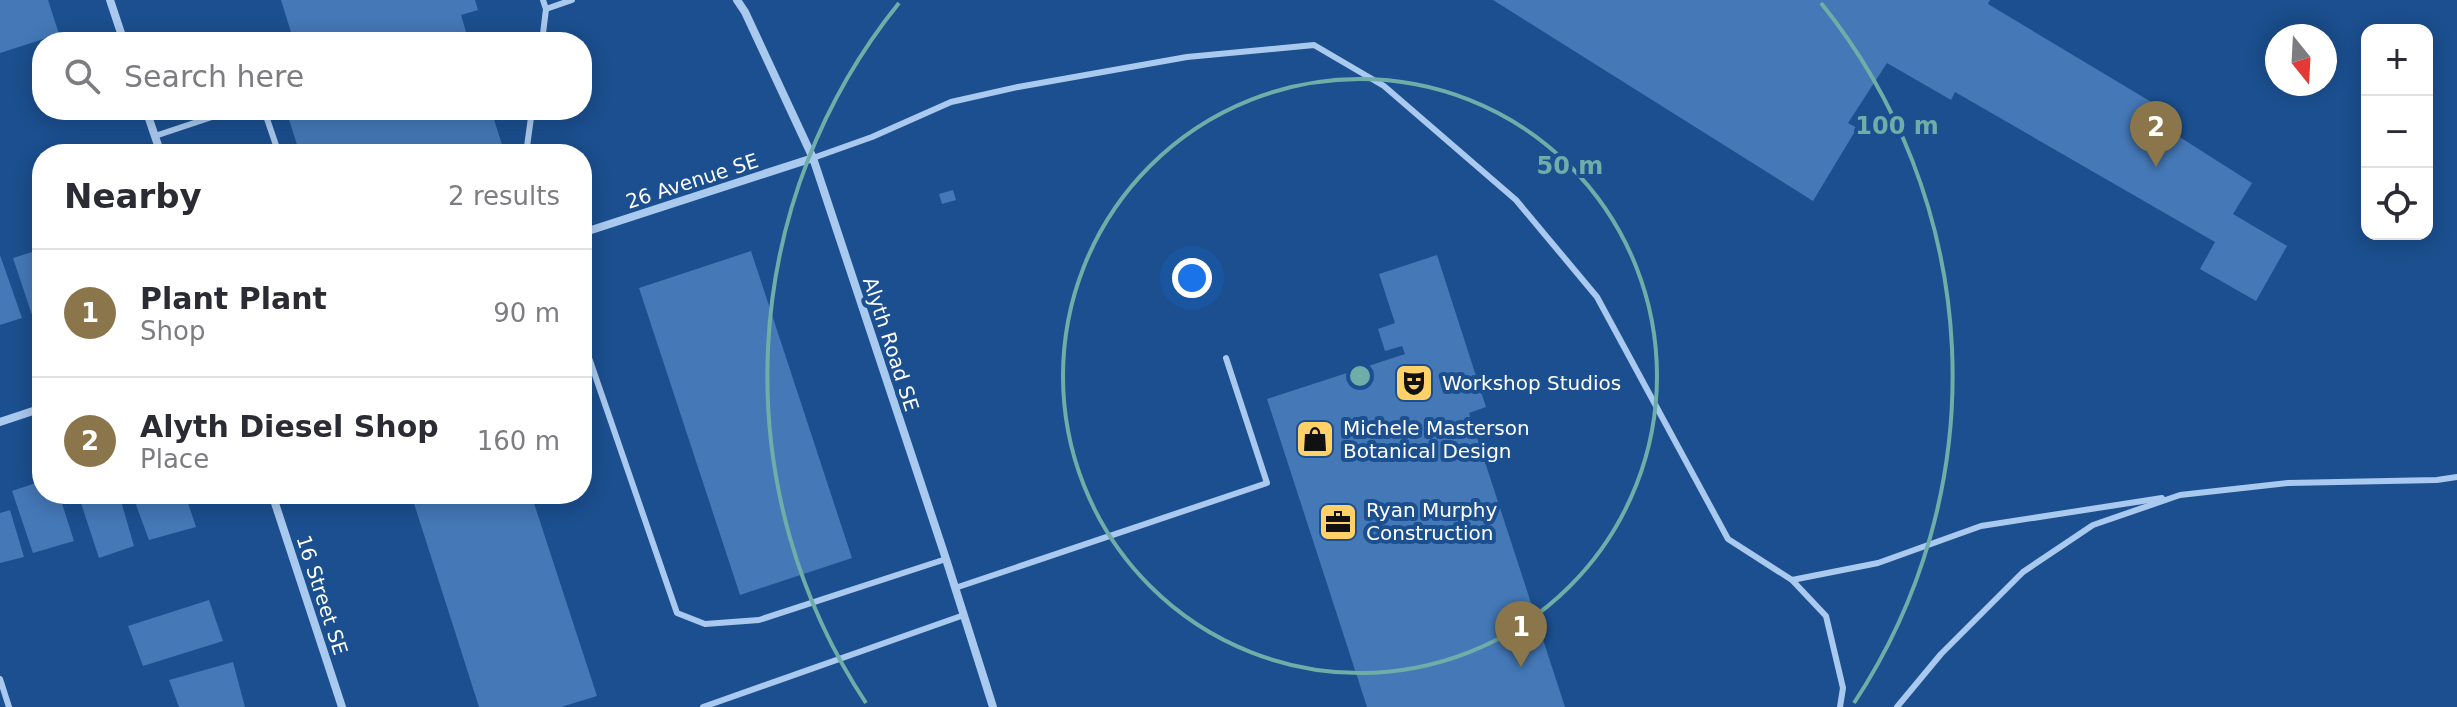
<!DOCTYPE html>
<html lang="en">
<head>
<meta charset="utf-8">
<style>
  :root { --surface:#fff; --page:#f7f7f7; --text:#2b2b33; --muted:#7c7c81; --line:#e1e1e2; --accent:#8a764a }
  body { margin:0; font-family:"DejaVu Sans",sans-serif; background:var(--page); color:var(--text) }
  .controls { position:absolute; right:24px; top:24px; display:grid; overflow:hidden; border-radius:16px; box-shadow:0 4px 20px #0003 }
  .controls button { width:72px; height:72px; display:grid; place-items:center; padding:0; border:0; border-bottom:2px solid var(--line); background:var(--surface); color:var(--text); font:40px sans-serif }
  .compass { position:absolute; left:2265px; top:24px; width:72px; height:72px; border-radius:50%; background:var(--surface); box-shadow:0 4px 20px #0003; rotate:162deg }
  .you { position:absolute; left:1192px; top:278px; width:28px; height:28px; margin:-20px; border:6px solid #fff; border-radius:50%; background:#1a73e8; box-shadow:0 0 0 12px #1a73e833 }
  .badge { display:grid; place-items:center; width:52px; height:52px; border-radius:50%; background:var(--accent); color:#fff; font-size:26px; font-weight:700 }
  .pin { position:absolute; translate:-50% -66px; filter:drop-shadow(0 2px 4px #0008) }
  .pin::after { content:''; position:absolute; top:42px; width:28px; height:24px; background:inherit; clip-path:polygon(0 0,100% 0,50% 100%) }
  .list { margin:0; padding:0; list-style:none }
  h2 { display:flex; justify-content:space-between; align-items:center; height:104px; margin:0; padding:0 32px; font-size:34px }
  h2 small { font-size:26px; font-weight:400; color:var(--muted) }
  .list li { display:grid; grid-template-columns:52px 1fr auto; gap:24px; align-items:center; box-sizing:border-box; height:128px; padding:0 32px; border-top:2px solid var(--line) }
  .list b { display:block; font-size:30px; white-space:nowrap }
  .list p { margin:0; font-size:26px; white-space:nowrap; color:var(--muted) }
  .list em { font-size:26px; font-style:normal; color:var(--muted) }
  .icon { flex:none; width:44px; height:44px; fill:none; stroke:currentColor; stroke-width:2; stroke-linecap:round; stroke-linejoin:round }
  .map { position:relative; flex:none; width:2457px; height:707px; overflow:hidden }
  .search { position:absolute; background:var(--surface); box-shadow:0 4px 20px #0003; left:32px; top:32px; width:560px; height:88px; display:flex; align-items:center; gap:20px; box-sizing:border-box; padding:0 28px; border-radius:32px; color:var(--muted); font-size:30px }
  .panel { position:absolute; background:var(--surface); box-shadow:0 4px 20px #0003; left:32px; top:144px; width:560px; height:360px; border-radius:32px }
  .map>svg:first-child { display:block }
  .building { fill:#4478b7 }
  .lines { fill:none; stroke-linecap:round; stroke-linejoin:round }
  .service { stroke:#a9c9ee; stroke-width:6 }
  .minor { stroke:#a9c9ee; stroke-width:8 }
  .ring { fill:none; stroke:#6fada8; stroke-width:4 }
  .labels { text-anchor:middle; stroke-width:8; stroke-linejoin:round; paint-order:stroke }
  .street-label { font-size:20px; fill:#fff; stroke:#1b4f8f }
  .poi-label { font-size:20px; fill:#fff; stroke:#1b4f8f; text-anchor:start }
  .centre { fill:#6fada8; stroke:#1b4f8f; stroke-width:4 }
  .ring-label { font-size:24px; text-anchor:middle; font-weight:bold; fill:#6fada8; stroke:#1b4f8f; stroke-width:8; stroke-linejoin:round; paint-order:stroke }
</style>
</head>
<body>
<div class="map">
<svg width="2457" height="707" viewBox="0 0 2457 707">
  <rect width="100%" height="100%" fill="#1b4f8f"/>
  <!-- building -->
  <g class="building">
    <polygon points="0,0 48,0 59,34 0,53"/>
    <polygon points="281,0 475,0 478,10 461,15 469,42 294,42"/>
    <polygon points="1493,0 1990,0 1988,4 2153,103 2145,115 2252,183 2233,214 2287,246 2256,301 2200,269 2215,242 1955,92 1951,100 1887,63 1848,123 1857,128 1813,201"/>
    <polygon points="286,110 491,110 505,154 300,154"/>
    <polygon points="953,190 956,200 942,204 939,194"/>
    <polygon points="42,249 42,315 33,318 13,258"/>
    <polygon points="751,251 852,558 740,595 639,288"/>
    <polygon points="0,255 22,318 0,325"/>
    <polygon points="1437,255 1486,407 1469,413 1565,707 1367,707 1267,399 1405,354 1402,346 1385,351 1378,329 1395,323 1379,274"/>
    <polygon points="42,481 42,494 59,494 74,541 33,553 12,491"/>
    <polygon points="78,494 119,494 134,546 99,558"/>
    <polygon points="132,494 185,494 196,527 149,540"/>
    <polygon points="411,494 531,494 597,696 561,707 479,707"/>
    <polygon points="10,510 24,557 0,563 0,513"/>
    <polygon points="209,600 223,641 143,666 128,626"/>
    <polygon points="233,662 245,707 179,707 169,680"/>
  </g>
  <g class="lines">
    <!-- service -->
    <g class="service">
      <polyline points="543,0 546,9 572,0"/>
      <polyline points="542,42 546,9"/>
      <polyline points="264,110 279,154"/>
      <polyline points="155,136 233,110"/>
      <polyline points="526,154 532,110"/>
      <polyline points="813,158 872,137 951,102 1018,87 1187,57 1314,45 1384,86 1516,200 1597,297 1728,539 1792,580 1826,616 1843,688 1840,707"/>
      <polyline points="582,345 587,352 677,613 705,624 759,620 946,559"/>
      <polyline points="1792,580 1878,563 1981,526 2162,498"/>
      <polyline points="955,588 1267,483 1226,358"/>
      <polyline points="0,679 9,707"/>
      <polyline points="703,707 964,615"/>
      <polyline points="1897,707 1941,654 2023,572 2093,525 2180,495 2288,483 2437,480 2457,477"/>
    </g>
    <!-- minor -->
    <g class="minor">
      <polyline points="110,0 124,42"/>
      <polyline points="737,0 745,12 813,158 946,559 993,707"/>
      <polyline points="146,110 161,154"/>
      <polyline points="582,233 813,158"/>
      <polyline points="0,422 42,408"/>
      <polyline points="272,494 342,707"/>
    </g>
  </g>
  <!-- distance rings -->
  <g class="ring">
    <circle cx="1360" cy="376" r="297"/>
    <path d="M866 703A593 593 0 0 1 899 3M1821 3A593 593 0 0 1 1854 703"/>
  </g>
  <!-- icons -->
  <defs>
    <symbol id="theatre-square" viewBox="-11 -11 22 22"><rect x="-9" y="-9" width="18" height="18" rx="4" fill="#ffd166" stroke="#1b4f8f"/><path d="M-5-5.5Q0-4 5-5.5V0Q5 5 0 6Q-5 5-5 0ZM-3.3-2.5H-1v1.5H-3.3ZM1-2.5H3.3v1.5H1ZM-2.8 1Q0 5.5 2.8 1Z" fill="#111"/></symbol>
    <symbol id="shop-square" viewBox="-11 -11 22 22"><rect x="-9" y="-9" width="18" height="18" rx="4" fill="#ffd166" stroke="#1b4f8f"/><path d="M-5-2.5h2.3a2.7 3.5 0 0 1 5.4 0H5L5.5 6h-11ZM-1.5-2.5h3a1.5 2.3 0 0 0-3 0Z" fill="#111"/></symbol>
    <symbol id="office-square" viewBox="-11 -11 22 22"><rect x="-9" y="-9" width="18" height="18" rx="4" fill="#ffd166" stroke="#1b4f8f"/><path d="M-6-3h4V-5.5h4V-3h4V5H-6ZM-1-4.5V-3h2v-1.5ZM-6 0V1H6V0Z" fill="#111"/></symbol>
  </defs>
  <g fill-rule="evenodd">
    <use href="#theatre-square" x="1392" y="361" width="44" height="44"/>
    <use href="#shop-square" x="1293" y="417" width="44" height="44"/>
    <use href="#office-square" x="1316" y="500" width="44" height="44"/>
  </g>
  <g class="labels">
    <!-- street labels -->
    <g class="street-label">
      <text transform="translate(692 181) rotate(-18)" y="7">26 Avenue SE</text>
      <text transform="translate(891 344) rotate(72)" y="7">Alyth Road SE</text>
      <text transform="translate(322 595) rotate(72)" y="7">16 Street SE</text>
    </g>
    <!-- poi labels -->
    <g class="poi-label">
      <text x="1442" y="390">Workshop Studios</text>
      <text x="1343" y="435">Michele Masterson<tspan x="1343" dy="23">Botanical Design</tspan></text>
      <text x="1366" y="517">Ryan Murphy<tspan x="1366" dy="23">Construction</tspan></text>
    </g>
  </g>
  <circle cx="1360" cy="376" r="12" class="centre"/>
  <g class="ring-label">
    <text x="1897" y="134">100 m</text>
    <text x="1570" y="174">50 m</text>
  </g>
</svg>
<div class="controls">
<button>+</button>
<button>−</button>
<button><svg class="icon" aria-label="locate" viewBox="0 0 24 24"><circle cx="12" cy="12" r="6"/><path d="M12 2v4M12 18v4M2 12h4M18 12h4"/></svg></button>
</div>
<svg class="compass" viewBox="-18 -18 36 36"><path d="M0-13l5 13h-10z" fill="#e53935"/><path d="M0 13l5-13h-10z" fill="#7c7c81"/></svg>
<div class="you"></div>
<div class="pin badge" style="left:1521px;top:667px">1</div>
<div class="pin badge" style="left:2156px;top:167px">2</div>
<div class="search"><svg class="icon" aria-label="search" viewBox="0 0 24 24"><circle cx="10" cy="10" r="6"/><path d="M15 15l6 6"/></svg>Search here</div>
<section class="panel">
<h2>Nearby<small>2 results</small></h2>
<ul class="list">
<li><span class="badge">1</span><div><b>Plant Plant</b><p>Shop</p></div><em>90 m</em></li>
<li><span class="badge">2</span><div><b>Alyth Diesel Shop</b><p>Place</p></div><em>160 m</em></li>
</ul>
</section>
</div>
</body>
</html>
